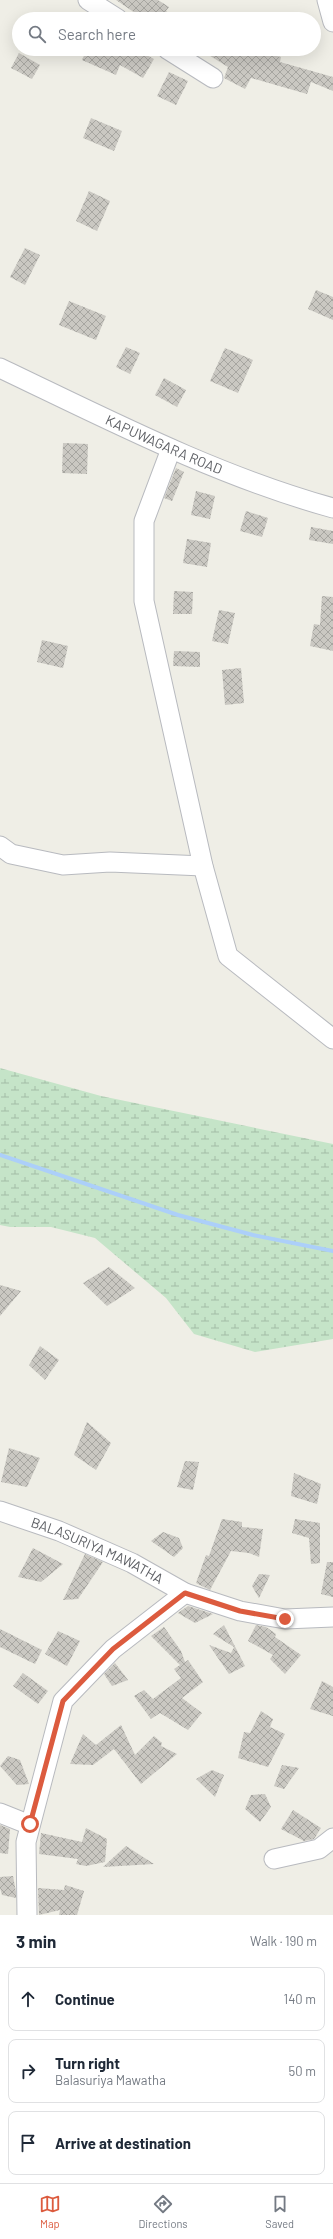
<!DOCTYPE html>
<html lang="en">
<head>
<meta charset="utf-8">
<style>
  :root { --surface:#fff; --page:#f6f6f7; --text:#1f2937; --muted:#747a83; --line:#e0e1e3; --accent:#dc5b3e }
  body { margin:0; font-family:Barlow,sans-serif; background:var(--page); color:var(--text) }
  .stop { position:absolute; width:12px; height:12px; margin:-9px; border:3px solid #dc5b3e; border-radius:50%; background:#fff }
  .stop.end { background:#dc5b3e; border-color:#fff; box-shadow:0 1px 4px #0008 }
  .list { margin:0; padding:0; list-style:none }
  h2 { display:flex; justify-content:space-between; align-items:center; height:52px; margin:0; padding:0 16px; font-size:17px }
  h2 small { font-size:13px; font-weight:400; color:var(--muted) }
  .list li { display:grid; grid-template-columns:26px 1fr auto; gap:12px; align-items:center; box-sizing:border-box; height:64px; margin:0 8px 8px; padding:0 8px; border:1px solid var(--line); border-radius:8px }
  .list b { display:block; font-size:15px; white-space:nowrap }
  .list p { margin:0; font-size:13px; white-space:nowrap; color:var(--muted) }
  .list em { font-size:13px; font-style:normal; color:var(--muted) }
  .icon { flex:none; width:22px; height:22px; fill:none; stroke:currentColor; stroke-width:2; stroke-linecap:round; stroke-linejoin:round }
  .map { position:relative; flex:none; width:333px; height:1915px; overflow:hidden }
  .search { position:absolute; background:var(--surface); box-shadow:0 4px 16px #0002; left:12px; right:12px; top:12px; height:44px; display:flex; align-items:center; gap:10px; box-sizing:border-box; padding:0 14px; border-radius:22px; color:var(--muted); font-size:15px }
  .sheet { height:268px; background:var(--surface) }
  nav { display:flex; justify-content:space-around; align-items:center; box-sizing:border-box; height:56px; border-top:1px solid var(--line); background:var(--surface); font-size:11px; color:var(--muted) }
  nav a { display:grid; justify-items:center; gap:2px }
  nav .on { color:var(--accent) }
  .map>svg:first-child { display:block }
  .wetland { fill:url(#wetland-marsh) }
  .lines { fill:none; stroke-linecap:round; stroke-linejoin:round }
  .stream { stroke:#accff9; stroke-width:4 }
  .building { fill:url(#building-cross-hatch) }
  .minor-casing { stroke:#b8babf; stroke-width:21 }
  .minor { stroke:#fff; stroke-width:19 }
  .route { stroke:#dc5b3e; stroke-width:5 }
  .labels { text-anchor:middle; stroke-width:3; stroke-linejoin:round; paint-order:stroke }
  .street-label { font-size:14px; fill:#5e6065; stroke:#fff }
</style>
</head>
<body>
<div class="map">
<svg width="333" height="1915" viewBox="0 0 333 1915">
  <defs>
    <pattern id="wetland-marsh" width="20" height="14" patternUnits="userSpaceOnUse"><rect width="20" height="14" fill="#c5e4c8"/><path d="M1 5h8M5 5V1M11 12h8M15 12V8" fill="none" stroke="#a3bca6"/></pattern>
    <pattern id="building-cross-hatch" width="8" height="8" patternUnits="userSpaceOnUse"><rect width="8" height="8" fill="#cac8c2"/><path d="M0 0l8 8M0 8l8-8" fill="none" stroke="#a7a6a1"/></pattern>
  </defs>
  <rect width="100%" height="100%" fill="#efeee6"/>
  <!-- wetland -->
  <polygon class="wetland" points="0,1068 101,1096 333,1144 333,1339 255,1352 194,1334 166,1298 95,1238 51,1227 10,1227 0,1225"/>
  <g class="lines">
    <!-- stream -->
    <polyline class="stream" points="0,1155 178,1215 253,1235 333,1251"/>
  </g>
  <!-- building -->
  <g class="building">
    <polygon points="116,0 158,0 169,7 166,11 177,19 144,19"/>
    <polygon points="87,49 136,49 154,59 143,78 120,65 116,75 82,60"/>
    <polygon points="199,49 250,49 281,57 280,62 333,77 333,91 311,82 307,94 251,78 245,89 224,78 228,67"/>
    <polygon points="19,53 40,65 32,79 11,68"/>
    <polygon points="169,72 188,81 176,105 157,96"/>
    <polygon points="91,118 122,131 114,151 83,138"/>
    <polygon points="89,191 110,201 97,231 76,221"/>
    <polygon points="25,248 40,255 25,285 10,277"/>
    <polygon points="316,290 333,297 333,320 308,309"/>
    <polygon points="69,301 106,316 96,340 59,325"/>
    <polygon points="126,347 140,353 130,374 116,367"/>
    <polygon points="225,348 253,360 238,393 210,381"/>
    <polygon points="164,378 186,390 177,407 155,395"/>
    <polygon points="63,443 88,444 87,474 62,473"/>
    <polygon points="176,468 184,472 172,501 164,498"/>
    <polygon points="196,491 215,496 210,519 191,515"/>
    <polygon points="246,511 268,518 262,537 240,531"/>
    <polygon points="311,527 333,531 333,544 309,540"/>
    <polygon points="187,539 211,543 207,567 183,563"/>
    <polygon points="174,591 193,592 192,614 173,614"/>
    <polygon points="322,596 333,597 333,651 310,646 314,624 320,625"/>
    <polygon points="219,610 235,613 228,644 212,641"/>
    <polygon points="42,640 68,646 63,668 37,662"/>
    <polygon points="174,651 200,652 200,667 173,666"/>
    <polygon points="241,668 244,703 225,705 222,670"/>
    <polygon points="109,1267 135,1288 107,1306 83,1283"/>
    <polygon points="0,1285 21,1291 0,1316"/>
    <polygon points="40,1346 59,1360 45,1380 29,1365"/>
    <polygon points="87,1422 111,1443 96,1470 74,1455"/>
    <polygon points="9,1448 40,1458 27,1487 1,1482"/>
    <polygon points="185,1461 199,1462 193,1490 177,1487"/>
    <polygon points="294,1473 321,1484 317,1504 291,1496"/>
    <polygon points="222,1519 242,1522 242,1527 263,1529 259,1557 249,1553 231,1551 210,1590 196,1583 206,1555 209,1556"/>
    <polygon points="295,1519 320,1523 320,1563 311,1564 309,1538 292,1533"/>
    <polygon points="163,1532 179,1538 183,1548 174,1557 151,1541"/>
    <polygon points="33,1548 63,1564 41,1582 18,1577"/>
    <polygon points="85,1554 103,1562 78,1599 63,1600"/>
    <polygon points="327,1562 333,1562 333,1597 321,1594"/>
    <polygon points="259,1574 270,1575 259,1598 252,1586"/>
    <polygon points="188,1606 213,1614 195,1623 178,1613"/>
    <polygon points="224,1625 245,1666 229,1674 209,1645 231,1653 234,1647 213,1634"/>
    <polygon points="256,1625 266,1627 276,1634 275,1637 301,1655 285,1674 270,1659 273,1655 248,1641"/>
    <polygon points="164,1627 181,1651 185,1662 188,1660 203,1682 182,1698 202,1713 188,1730 160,1713 151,1719 134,1696 144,1690 153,1699 181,1678 174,1669 180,1665 151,1636"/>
    <polygon points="0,1629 42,1650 35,1664 0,1647"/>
    <polygon points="58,1631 80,1641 67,1666 45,1654"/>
    <polygon points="115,1663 128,1680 112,1686 104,1674"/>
    <polygon points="23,1673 48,1691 38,1704 13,1686"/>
    <polygon points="322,1681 333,1687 333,1716 310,1709"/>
    <polygon points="261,1711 273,1719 270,1727 285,1734 268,1767 238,1758 244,1732 250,1733"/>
    <polygon points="121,1725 135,1755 154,1736 162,1743 161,1746 177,1754 141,1784 114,1749 93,1765 70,1764 83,1734 96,1745"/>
    <polygon points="8,1756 20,1760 29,1784 17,1785 0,1766"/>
    <polygon points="282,1765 299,1768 284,1789 274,1786"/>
    <polygon points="212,1770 224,1775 215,1797 196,1779"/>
    <polygon points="265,1794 271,1807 260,1822 245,1809 251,1795"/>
    <polygon points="293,1810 321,1828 314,1839 304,1841 281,1829"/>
    <polygon points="0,1825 10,1829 8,1854 0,1853"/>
    <polygon points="86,1828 107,1839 105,1862 86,1866 76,1864 78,1859 39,1854 41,1833 82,1842"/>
    <polygon points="126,1846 154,1864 103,1867"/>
    <polygon points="13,1876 16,1892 16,1898 2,1895 0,1888 0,1877"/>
    <polygon points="65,1885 84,1891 77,1915 59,1915 60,1910 39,1915 38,1888 64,1890"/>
  </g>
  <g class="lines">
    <defs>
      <g id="minor">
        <polyline points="88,0 118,19"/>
        <polyline points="327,0 333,22"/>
        <polyline points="167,49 213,78"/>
        <path id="s1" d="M0,368C109,420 217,476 333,508"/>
        <polyline points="171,449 144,521 144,601 203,866 228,956 333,1039"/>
        <polyline points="0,846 11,854 63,865 110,862 203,866"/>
        <path id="s2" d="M0,1511L59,1531L132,1563L185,1593L240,1611L285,1619L333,1617"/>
        <polyline points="0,1813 30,1825"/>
        <polyline points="274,1859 319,1849 333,1838"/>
        <polyline points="27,1915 26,1842 63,1701 113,1649 185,1593"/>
      </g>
    </defs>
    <!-- minor casing -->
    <use href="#minor" class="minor-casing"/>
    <!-- minor -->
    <use href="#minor" class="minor"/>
  </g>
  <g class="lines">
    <!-- route -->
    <polyline class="route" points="30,1824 63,1701 113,1649 185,1593 240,1611 285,1619"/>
  </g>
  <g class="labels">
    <!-- street labels -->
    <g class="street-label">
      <text dy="5" stroke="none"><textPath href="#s1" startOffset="181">KAPUWAGARA ROAD</textPath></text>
      <text dy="5" stroke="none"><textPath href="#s2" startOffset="105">BALASURIYA MAWATHA</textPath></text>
    </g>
  </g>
</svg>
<div class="stop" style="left:30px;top:1824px"></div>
<div class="stop end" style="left:285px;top:1619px"></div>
<div class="search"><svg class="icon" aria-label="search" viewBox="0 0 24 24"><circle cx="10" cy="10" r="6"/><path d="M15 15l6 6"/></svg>Search here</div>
</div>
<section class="sheet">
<h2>3 min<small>Walk · 190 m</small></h2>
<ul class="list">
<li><svg class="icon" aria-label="ahead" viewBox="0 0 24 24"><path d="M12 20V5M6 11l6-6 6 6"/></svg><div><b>Continue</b></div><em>140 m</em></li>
<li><svg class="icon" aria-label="right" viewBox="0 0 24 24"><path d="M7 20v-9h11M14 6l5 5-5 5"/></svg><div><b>Turn right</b><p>Balasuriya Mawatha</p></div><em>50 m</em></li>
<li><svg class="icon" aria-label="arrive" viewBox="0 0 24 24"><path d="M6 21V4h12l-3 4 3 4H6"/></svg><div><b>Arrive at destination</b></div></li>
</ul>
</section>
<nav>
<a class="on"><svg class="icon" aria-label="map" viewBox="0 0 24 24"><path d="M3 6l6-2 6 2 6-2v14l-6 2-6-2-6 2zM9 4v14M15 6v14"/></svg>Map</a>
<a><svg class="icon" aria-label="directions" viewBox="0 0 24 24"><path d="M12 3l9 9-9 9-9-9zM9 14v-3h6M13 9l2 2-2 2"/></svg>Directions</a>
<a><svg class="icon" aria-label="saved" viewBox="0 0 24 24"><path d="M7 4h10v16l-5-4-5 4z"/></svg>Saved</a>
</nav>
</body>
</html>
